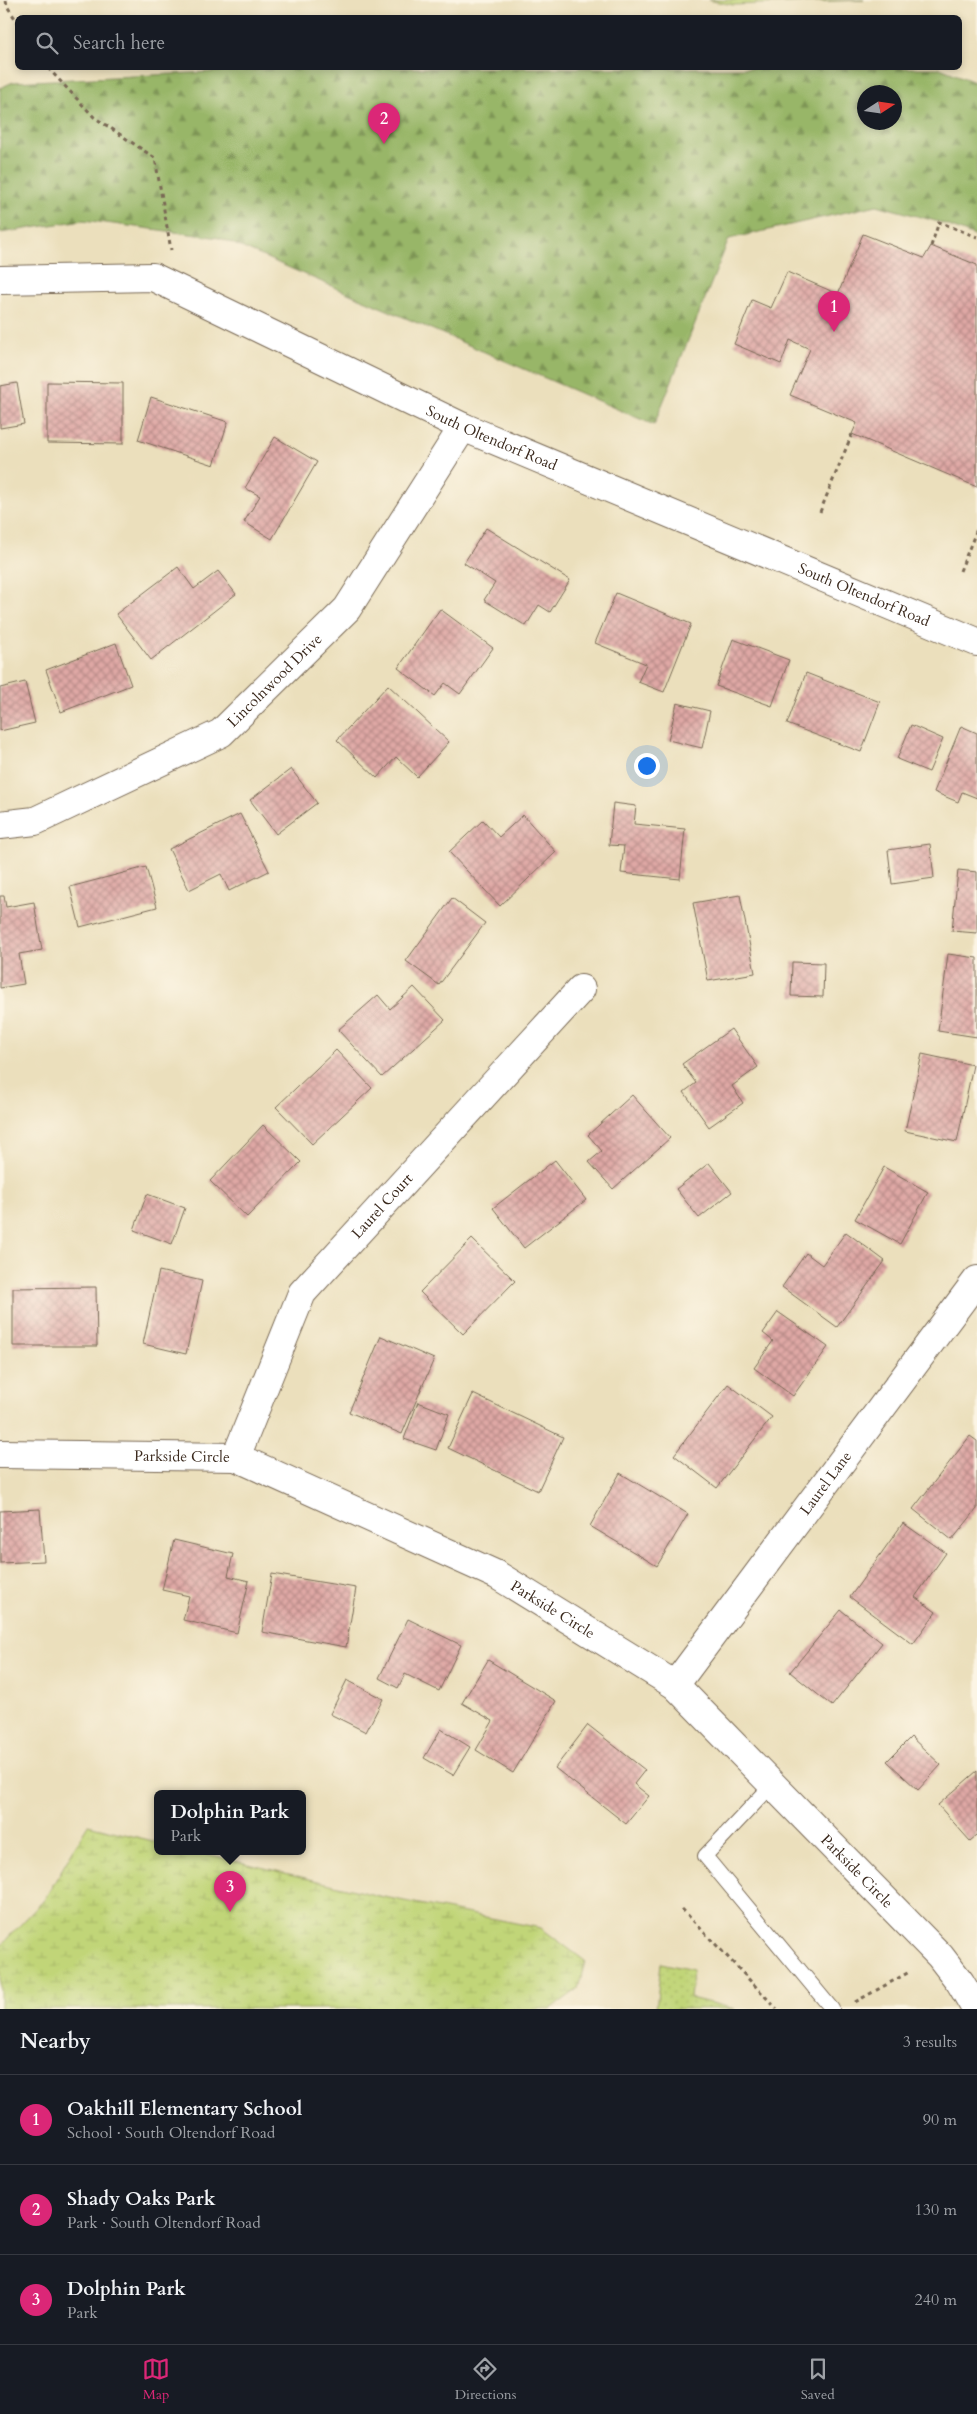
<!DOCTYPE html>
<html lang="en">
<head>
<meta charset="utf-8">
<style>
  :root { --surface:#171b24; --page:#20242c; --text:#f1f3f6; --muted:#9ea1a6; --line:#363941; --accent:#db2777 }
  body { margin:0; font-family:Cardo,serif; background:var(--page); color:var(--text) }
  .compass { position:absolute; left:857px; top:85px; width:45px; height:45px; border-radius:50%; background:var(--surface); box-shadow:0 2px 8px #0003; rotate:78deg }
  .you { position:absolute; left:646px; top:765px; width:18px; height:18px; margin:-12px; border:4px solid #fff; border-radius:50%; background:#1a73e8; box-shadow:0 0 0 8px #1a73e833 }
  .badge { display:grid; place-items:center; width:32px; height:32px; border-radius:50%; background:var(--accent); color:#fff; font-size:16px; font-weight:700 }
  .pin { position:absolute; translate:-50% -41px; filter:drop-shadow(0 1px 2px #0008) }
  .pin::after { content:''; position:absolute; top:26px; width:18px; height:15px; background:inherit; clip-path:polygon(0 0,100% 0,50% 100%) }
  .popup { position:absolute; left:154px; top:1790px; width:152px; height:65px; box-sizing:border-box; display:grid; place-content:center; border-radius:8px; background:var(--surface); filter:drop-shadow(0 1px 4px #0005); font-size:16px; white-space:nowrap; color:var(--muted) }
  .popup b { font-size:19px; color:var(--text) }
  .popup::after { content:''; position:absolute; left:50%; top:100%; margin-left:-10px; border:10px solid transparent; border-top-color:var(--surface) }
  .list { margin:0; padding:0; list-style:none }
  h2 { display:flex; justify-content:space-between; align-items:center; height:65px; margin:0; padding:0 20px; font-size:21px }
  h2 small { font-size:16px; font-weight:400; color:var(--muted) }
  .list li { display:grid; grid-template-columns:32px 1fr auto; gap:15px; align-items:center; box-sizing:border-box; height:90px; padding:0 20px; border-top:1px solid var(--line) }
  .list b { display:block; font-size:19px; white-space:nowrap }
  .list p { margin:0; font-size:16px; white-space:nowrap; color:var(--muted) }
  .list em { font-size:16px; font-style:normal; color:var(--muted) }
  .icon { flex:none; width:28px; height:28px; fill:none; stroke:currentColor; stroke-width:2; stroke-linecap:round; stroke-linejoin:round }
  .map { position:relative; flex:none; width:977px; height:2009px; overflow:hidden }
  .search { position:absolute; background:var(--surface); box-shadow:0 2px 8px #0003; left:15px; right:15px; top:15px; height:55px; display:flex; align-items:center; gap:12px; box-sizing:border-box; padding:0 18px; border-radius:8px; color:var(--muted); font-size:19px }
  .sheet { height:335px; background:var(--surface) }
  nav { display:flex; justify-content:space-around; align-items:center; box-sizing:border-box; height:70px; border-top:1px solid var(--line); background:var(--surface); font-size:14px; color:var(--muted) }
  nav a { display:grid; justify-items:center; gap:2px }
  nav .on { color:var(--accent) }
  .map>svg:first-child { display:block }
  .green { fill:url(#green-dots); stroke:#7e804b }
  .forest { fill:url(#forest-firs); stroke:#6a7043; fill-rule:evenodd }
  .wetland { fill:url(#wetland-marsh); stroke:#7e804b }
  .building { fill:url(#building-cross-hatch) }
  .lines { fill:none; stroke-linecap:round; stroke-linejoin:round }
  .lane-casing { stroke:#796955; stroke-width:16 }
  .street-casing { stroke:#796955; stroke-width:30 }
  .path { stroke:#796955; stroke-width:3; stroke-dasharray:4 4; stroke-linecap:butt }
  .lane { stroke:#fff; stroke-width:14 }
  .street { stroke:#fff; stroke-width:28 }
  .labels { text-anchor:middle; stroke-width:5; stroke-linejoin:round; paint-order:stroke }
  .street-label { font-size:15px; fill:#3b2a1e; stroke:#fcf5e5 }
</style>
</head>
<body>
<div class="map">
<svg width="977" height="2009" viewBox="0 0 977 2009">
  <defs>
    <pattern id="green-dots" width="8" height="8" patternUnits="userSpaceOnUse" patternTransform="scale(1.25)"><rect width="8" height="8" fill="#c1d578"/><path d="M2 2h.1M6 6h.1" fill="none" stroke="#a7b767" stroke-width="1.8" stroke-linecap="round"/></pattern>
    <pattern id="forest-firs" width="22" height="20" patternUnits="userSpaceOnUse" patternTransform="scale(1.25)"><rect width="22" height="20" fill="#98b668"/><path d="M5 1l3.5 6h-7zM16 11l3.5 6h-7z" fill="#7d9455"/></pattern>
    <pattern id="wetland-marsh" width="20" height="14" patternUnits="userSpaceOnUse" patternTransform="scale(1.25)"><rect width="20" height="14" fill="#c1d578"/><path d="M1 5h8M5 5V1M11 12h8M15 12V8" fill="none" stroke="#a7b767"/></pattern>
    <pattern id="building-cross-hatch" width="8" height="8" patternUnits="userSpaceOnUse" patternTransform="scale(1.25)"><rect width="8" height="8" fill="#dfa8a5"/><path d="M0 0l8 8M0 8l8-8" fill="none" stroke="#b68986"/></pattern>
  </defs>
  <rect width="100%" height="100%" fill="#fcf5e5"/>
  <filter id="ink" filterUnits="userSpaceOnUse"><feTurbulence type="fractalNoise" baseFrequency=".02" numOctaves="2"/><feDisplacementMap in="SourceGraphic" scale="10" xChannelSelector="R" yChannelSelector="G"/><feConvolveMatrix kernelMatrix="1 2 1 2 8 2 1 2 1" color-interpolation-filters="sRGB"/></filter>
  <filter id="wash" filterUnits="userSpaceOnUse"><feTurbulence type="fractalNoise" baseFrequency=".0096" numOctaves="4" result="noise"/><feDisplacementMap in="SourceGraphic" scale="20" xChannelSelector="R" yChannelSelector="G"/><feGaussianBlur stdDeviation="1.12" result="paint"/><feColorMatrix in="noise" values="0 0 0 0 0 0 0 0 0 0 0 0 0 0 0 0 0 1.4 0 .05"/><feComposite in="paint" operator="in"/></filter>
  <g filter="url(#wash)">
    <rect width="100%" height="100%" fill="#ebdfbc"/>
    <!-- green -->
    <polygon class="green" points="661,1963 693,1970 690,1998 735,2009 656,2009"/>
    <!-- forest -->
    <path class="forest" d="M291,68H940L977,83V237L939,222L877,205L729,239L654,425L220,238L83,220L0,233V88L13,82ZM864,92H894V122H864Z"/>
    <!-- wetland -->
    <g class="wetland">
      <polygon points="708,0 864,0 733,5"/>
      <polygon points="88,1825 157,1842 158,1851 195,1851 379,1896 541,1928 585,1961 578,1989 551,2009 0,2009 0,1946 44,1900"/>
    </g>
    <g id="blocks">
      <!-- building -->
      <g class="building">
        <polygon points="863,234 924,258 931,246 977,265 977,487 852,434 857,423 790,395 810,349 790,340 781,364 734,344 752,300 771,308 787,272 838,294"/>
        <polygon points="47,382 123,383 123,444 47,443"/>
        <polygon points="17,383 24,424 0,428 0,386"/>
        <polygon points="151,397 228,422 214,465 138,440"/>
        <polygon points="275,437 317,462 272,539 244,522 260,496 245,488"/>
        <polygon points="486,528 570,580 550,612 539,605 526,626 484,600 495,583 464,563"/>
        <polygon points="178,567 194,589 218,571 236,594 151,660 116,614"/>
        <polygon points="616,593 691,624 664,692 638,682 646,664 595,643"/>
        <polygon points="440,609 493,648 460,694 445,683 435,696 398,668"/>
        <polygon points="733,639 789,660 772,706 716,686"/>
        <polygon points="116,643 131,685 61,712 46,670"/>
        <polygon points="806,673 880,702 861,752 787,724"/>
        <polygon points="25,682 35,723 0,731 0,688"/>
        <polygon points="388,685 449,742 417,777 396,757 377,778 337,740"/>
        <polygon points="677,703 710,711 702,748 668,740"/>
        <polygon points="911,725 943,739 929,772 897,759"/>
        <polygon points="961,726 977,733 977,798 962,792 958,802 934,792"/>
        <polygon points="291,769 317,803 276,834 250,800"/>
        <polygon points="613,803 636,806 634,824 685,829 680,879 621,873 624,846 609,845"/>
        <polygon points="240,814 269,871 229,891 221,874 189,890 169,849"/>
        <polygon points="523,815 556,852 500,906 449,852 483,820 499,837"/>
        <polygon points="930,844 934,878 892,884 888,850"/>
        <polygon points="146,867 157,907 80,927 70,887"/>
        <polygon points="958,870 977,872 977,933 952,931"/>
        <polygon points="740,895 755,973 708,981 693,903"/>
        <polygon points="0,896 4,896 6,907 34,902 42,950 19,954 24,984 0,988"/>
        <polygon points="452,898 485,923 439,985 406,961"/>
        <polygon points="948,954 977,958 977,1037 938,1031"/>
        <polygon points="792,962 824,963 823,997 791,996"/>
        <polygon points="414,987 445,1020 382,1077 338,1030 378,995 390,1009"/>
        <polygon points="731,1029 758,1067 732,1086 743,1103 709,1127 684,1092 696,1083 682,1064"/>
        <polygon points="336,1050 372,1088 312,1144 276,1107"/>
        <polygon points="922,1054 973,1065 957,1142 905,1131"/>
        <polygon points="632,1095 670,1138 613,1189 589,1162 602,1151 588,1135"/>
        <polygon points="263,1125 301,1162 247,1217 210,1181"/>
        <polygon points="555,1160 586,1200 524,1248 493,1208"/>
        <polygon points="709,1163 732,1192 699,1218 676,1189"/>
        <polygon points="884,1167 928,1192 900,1244 855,1219"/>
        <polygon points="147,1194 185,1208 172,1244 134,1230"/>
        <polygon points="846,1232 885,1261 837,1327 782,1287 806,1253 822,1265"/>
        <polygon points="472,1239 515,1281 463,1334 420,1292"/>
        <polygon points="159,1271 202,1281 186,1354 143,1344"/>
        <polygon points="96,1287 97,1346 13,1346 13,1288"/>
        <polygon points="778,1312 828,1347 793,1396 754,1368 773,1341 763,1333"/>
        <polygon points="381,1336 434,1359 402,1434 349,1412"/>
        <polygon points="728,1384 772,1417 717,1488 674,1455"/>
        <polygon points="473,1394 563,1437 538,1491 448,1448"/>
        <polygon points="418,1402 449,1414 436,1450 404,1439"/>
        <polygon points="970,1436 977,1441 977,1509 952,1540 913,1509"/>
        <polygon points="620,1473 688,1514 657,1566 590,1526"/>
        <polygon points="40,1509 44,1561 0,1563 0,1511"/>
        <polygon points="903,1523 946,1553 915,1597 936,1612 913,1644 850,1597"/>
        <polygon points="174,1540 233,1554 228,1576 249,1581 237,1633 183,1620 189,1596 162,1590"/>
        <polygon points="272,1574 356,1588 346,1647 262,1632"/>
        <polygon points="841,1610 882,1643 832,1706 790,1672"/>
        <polygon points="408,1619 461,1645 439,1691 405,1674 398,1688 379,1678"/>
        <polygon points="488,1660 556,1701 513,1773 476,1750 493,1721 462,1703"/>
        <polygon points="347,1680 383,1699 366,1732 330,1714"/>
        <polygon points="588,1725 645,1770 634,1784 649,1796 626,1824 555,1768"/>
        <polygon points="441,1729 470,1747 453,1775 424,1758"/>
        <polygon points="911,1737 941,1765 918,1790 887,1761"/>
        <polygon points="977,1771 977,1835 970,1841 938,1805"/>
      </g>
    </g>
  </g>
  <g filter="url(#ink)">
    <use href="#blocks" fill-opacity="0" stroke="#796955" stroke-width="1"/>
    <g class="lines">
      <defs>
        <polyline id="lane" points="772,1785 705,1856 832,2009"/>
        <g id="street">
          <path id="s1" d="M0,280L153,277L463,427L977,642"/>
          <path id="s2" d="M0,825L35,821L221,733L347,609L463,427"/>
          <path id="s3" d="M0,1454L236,1457L497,1575L675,1685L940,1956L960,1982L976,2009"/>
          <path id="s4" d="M236,1457L302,1293L581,989"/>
          <path id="s5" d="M675,1685L977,1280"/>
        </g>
      </defs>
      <!-- lane casing -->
      <use href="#lane" class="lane-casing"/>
      <!-- street casing -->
      <use href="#street" class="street-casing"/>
      <!-- path -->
      <g class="path">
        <polyline points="6,0 7,6 18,23"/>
        <polyline points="48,68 94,117 155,158 171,250"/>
        <polyline points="931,246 939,222 977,237"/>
        <polyline points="820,512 852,434"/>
        <polyline points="960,571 977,529"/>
        <polyline points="682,1909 777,2009"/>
        <polyline points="855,2002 911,1971"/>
      </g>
      <!-- lane -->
      <use href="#lane" class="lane"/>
      <!-- street -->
      <use href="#street" class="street"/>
    </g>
  </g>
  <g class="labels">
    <!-- street labels -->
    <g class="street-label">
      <text dy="5" stroke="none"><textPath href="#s1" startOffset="528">South Oltendorf Road</textPath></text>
      <text dy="5" stroke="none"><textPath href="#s1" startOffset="932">South Oltendorf Road</textPath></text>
      <text dy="5" stroke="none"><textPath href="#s2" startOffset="316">Lincolnwood Drive</textPath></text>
      <text dy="5" stroke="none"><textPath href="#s4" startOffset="295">Laurel Court</textPath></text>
      <text dy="5" stroke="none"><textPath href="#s3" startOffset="182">Parkside Circle</textPath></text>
      <text dy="5" stroke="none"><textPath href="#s5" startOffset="252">Laurel Lane</textPath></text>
      <text dy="5" stroke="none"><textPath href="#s3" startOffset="588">Parkside Circle</textPath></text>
      <text dy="5" stroke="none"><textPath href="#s3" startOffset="992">Parkside Circle</textPath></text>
    </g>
  </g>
</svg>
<svg class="compass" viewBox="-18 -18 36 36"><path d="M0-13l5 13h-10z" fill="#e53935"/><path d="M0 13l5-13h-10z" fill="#9ea1a6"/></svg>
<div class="you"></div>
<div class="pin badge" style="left:834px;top:332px">1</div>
<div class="pin badge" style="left:384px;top:144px">2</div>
<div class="pin badge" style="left:230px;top:1912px">3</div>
<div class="popup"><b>Dolphin Park</b>Park</div>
<div class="search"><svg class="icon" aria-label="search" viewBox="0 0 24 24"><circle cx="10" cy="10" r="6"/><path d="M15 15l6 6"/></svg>Search here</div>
</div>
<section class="sheet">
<h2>Nearby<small>3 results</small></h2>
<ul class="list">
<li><span class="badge">1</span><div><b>Oakhill Elementary School</b><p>School · South Oltendorf Road</p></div><em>90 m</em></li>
<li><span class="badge">2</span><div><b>Shady Oaks Park</b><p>Park · South Oltendorf Road</p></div><em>130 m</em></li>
<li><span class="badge">3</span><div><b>Dolphin Park</b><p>Park</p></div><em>240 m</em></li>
</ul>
</section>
<nav>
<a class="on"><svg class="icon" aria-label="map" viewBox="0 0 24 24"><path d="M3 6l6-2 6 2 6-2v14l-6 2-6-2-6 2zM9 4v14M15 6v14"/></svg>Map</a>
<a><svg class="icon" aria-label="directions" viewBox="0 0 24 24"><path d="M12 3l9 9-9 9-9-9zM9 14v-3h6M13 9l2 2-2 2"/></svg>Directions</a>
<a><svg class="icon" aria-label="saved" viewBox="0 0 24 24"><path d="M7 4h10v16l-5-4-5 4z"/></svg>Saved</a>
</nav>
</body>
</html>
